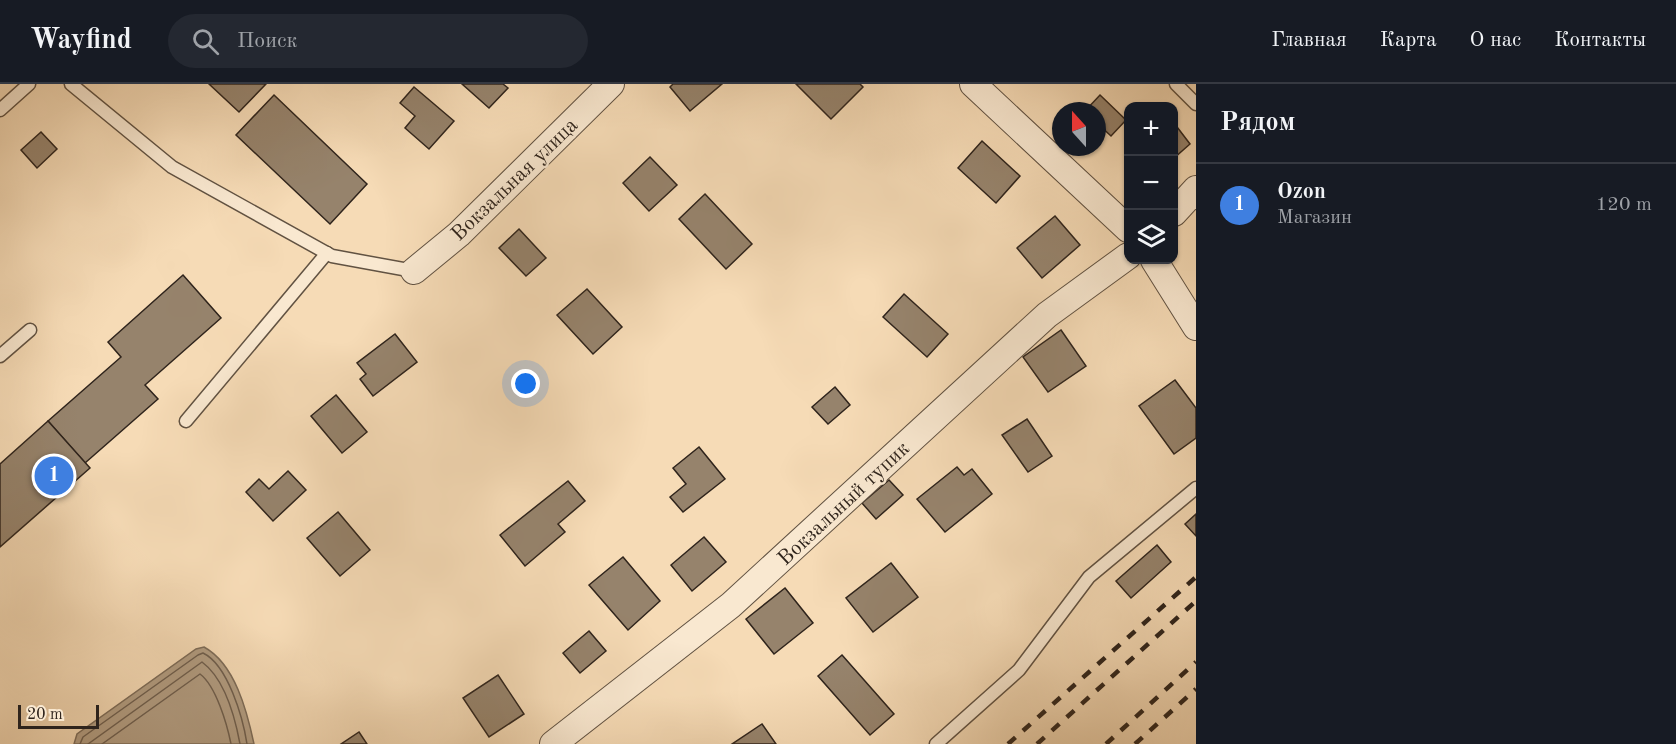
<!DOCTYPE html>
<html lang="ru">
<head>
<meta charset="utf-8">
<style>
  :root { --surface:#171b24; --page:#242831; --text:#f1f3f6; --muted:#9ea1a6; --line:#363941; --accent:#c59692 }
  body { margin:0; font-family:"Old Standard TT",serif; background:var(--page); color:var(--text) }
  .controls { position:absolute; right:18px; top:18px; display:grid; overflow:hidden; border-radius:12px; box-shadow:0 2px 4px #0004 }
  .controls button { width:54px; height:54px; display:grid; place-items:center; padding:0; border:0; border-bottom:2px solid var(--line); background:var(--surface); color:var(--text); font:30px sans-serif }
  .compass { position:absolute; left:1052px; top:18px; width:54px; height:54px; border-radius:50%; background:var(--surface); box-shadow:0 2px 4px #0004; rotate:339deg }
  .scale { position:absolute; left:18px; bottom:15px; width:81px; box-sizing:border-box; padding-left:6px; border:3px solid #2f241c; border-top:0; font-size:16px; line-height:21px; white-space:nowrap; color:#2f241c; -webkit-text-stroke:4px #f9e8d0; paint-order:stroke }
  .you { position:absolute; left:526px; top:300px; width:21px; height:21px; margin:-15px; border:4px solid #fff; border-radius:50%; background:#1a73e8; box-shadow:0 0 0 9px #1a73e833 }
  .badge { display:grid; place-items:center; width:39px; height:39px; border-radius:50%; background:var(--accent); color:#fff; font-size:20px; font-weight:700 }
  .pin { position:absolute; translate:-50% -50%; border:3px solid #fff; box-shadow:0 2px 6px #0006 }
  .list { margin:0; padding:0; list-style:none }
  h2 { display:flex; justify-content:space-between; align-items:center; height:78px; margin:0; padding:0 24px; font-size:26px }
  h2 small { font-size:20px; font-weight:400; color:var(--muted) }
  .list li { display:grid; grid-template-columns:39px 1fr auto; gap:18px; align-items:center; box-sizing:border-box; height:84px; padding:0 24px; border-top:2px solid var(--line) }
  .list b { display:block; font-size:22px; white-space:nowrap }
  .list p { margin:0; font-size:20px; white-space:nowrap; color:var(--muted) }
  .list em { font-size:20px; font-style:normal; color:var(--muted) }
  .icon { flex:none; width:33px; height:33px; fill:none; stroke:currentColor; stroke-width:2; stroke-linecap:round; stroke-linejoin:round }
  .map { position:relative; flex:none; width:1196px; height:660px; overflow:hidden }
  header { display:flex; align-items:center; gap:36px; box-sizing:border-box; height:84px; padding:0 30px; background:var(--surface); border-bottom:2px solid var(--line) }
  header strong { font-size:28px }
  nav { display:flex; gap:33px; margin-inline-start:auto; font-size:21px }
  .search { width:420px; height:54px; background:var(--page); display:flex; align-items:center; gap:15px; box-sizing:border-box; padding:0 21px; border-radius:33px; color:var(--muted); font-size:22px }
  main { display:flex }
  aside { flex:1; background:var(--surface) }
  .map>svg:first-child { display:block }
  .water { fill:#b29d82; stroke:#7e6d59; stroke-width:1.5 }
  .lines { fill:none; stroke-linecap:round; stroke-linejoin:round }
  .shore { stroke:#70604f; stroke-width:1.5 }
  .building { fill:#96836c; stroke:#2f241c; stroke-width:1.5 }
  .lane-casing { stroke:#615242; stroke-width:15 }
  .street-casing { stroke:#615242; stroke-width:28 }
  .lane { stroke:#f9e8d0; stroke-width:12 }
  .street { stroke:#f9e8d0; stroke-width:26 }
  .rail { stroke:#2f241c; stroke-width:4.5; stroke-dasharray:10 10; stroke-linecap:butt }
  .labels { text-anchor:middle; stroke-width:5; stroke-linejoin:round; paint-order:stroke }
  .street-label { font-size:21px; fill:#2f241c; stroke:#f9e8d0 }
</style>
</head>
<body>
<header>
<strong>Wayfind</strong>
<div class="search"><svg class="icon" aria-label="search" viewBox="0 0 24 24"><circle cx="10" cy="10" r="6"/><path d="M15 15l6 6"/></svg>Поиск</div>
<nav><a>Главная</a><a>Карта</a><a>О нас</a><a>Контакты</a></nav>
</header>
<main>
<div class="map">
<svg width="1196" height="660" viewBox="0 0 1196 660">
  <rect width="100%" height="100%" fill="#f6dbb6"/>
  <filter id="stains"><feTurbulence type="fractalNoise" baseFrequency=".00333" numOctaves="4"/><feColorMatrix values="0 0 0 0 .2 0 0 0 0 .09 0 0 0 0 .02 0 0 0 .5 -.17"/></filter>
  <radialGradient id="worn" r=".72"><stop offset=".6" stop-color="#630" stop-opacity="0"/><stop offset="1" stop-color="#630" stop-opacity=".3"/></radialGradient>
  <!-- water -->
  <path class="water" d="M204,563C235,580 247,627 254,660H74L77,650L196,565Z"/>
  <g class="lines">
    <!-- shore -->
    <g class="shore">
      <path d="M80,660L83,653L198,571L203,569C228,581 243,634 247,660"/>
      <path d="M88,660L202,578C225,595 235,633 240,660"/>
      <path d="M102,660L200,590C216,602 227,640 231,660"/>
    </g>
  </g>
  <!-- building -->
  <g class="building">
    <polygon points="209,0 266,0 239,28"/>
    <polygon points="462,0 503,0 508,4 489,24"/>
    <polygon points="673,0 722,0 690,27 670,3"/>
    <polygon points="796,0 860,0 863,3 831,35"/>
    <polygon points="414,3 454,37 429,65 405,44 415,32 400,19"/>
    <polygon points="274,11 367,100 330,140 236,51"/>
    <polygon points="1100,11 1126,36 1111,52 1097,39 1097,27 1085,27"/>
    <polygon points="1174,39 1190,60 1174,74"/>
    <polygon points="41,48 57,65 37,84 21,66"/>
    <polygon points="982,57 1020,92 996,119 958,84"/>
    <polygon points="650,73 677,101 649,127 623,99"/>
    <polygon points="705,110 752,160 726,185 679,135"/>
    <polygon points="1055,132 1080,161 1042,194 1017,164"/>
    <polygon points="519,145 546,174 526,192 499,164"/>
    <polygon points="183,191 221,234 145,301 158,315 85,379 48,337 121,273 108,258"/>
    <polygon points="587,205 622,243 593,270 557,231"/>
    <polygon points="904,210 948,250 927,273 883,233"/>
    <polygon points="1061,246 1086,282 1048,308 1023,273"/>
    <polygon points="395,250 417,278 373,312 360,295 366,290 357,279"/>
    <polygon points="1175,296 1196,324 1196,354 1174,370 1139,322"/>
    <polygon points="835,303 850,321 828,340 812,323"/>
    <polygon points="336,311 367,348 342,369 311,332"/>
    <polygon points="1027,335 1052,372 1028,388 1002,351"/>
    <polygon points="48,337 90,384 0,463 0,380"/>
    <polygon points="699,363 725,395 683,428 670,413 686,400 673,384"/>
    <polygon points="957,383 964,391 972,385 992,410 945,448 917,415"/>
    <polygon points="288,387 306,406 273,437 246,408 259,395 269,405"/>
    <polygon points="889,396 903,411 876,435 862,419"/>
    <polygon points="568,397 585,417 558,440 565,448 525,482 500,451"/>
    <polygon points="338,428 370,466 340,492 307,454"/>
    <polygon points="1196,430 1196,452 1185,440"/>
    <polygon points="704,453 726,478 692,507 671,481"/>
    <polygon points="1157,461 1171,478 1131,514 1116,497"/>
    <polygon points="623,473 660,517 628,546 589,501"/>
    <polygon points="891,479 918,513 873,548 846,514"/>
    <polygon points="785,504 813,539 774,570 746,535"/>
    <polygon points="589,547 606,567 580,589 563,569"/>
    <polygon points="842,571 894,630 870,651 818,592"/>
    <polygon points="498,591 524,630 489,653 463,614"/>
    <polygon points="762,640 776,660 732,660"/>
    <polygon points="359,648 367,660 341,660"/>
  </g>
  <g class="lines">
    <defs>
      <g id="lane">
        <polyline points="71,0 172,83 332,172 414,187"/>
        <polyline points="1176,0 1196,20"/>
        <polyline points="0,26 29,0"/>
        <polyline points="0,272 30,246"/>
        <polyline points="186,337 327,169"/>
        <polyline points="936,660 1019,586 1089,493 1196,404"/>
      </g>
      <g id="street">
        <polyline points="973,0 1128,145"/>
        <polyline points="1174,129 1196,105"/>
        <polyline points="1154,176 1196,243"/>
        <polyline points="414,187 459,150 611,0"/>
        <polyline points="553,660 731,521 1047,231 1128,172"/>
      </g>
    </defs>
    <!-- lane casing -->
    <use href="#lane" class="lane-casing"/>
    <!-- street casing -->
    <use href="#street" class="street-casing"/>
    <!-- lane -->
    <use href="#lane" class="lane"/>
    <!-- street -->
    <use href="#street" class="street"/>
    <!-- rail -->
    <g class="rail">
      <polyline points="1008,660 1196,493"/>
      <polyline points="1037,660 1196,517"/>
      <polyline points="1106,660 1196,578"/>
      <polyline points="1135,660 1196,605"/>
    </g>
  </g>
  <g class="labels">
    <!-- street labels -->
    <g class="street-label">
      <text transform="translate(514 95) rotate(-44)" y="7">Вокзальная улица</text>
      <text transform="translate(843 419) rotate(-43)" y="7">Вокзальный тупик</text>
    </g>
  </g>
  <rect width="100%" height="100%" filter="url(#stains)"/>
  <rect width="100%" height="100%" fill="url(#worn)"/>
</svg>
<div class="controls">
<button>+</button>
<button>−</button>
<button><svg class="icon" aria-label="layers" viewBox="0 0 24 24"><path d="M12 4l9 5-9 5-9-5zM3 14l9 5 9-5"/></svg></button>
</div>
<svg class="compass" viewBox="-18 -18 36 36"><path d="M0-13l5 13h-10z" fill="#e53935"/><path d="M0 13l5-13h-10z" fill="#9ea1a6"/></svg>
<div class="scale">20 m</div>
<div class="you"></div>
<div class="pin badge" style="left:54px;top:392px;background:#3f7fe0">1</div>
</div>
<aside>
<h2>Рядом<small></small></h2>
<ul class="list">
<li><span class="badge" style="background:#3f7fe0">1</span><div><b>Ozon</b><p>Магазин</p></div><em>120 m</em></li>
</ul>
</aside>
</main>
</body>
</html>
